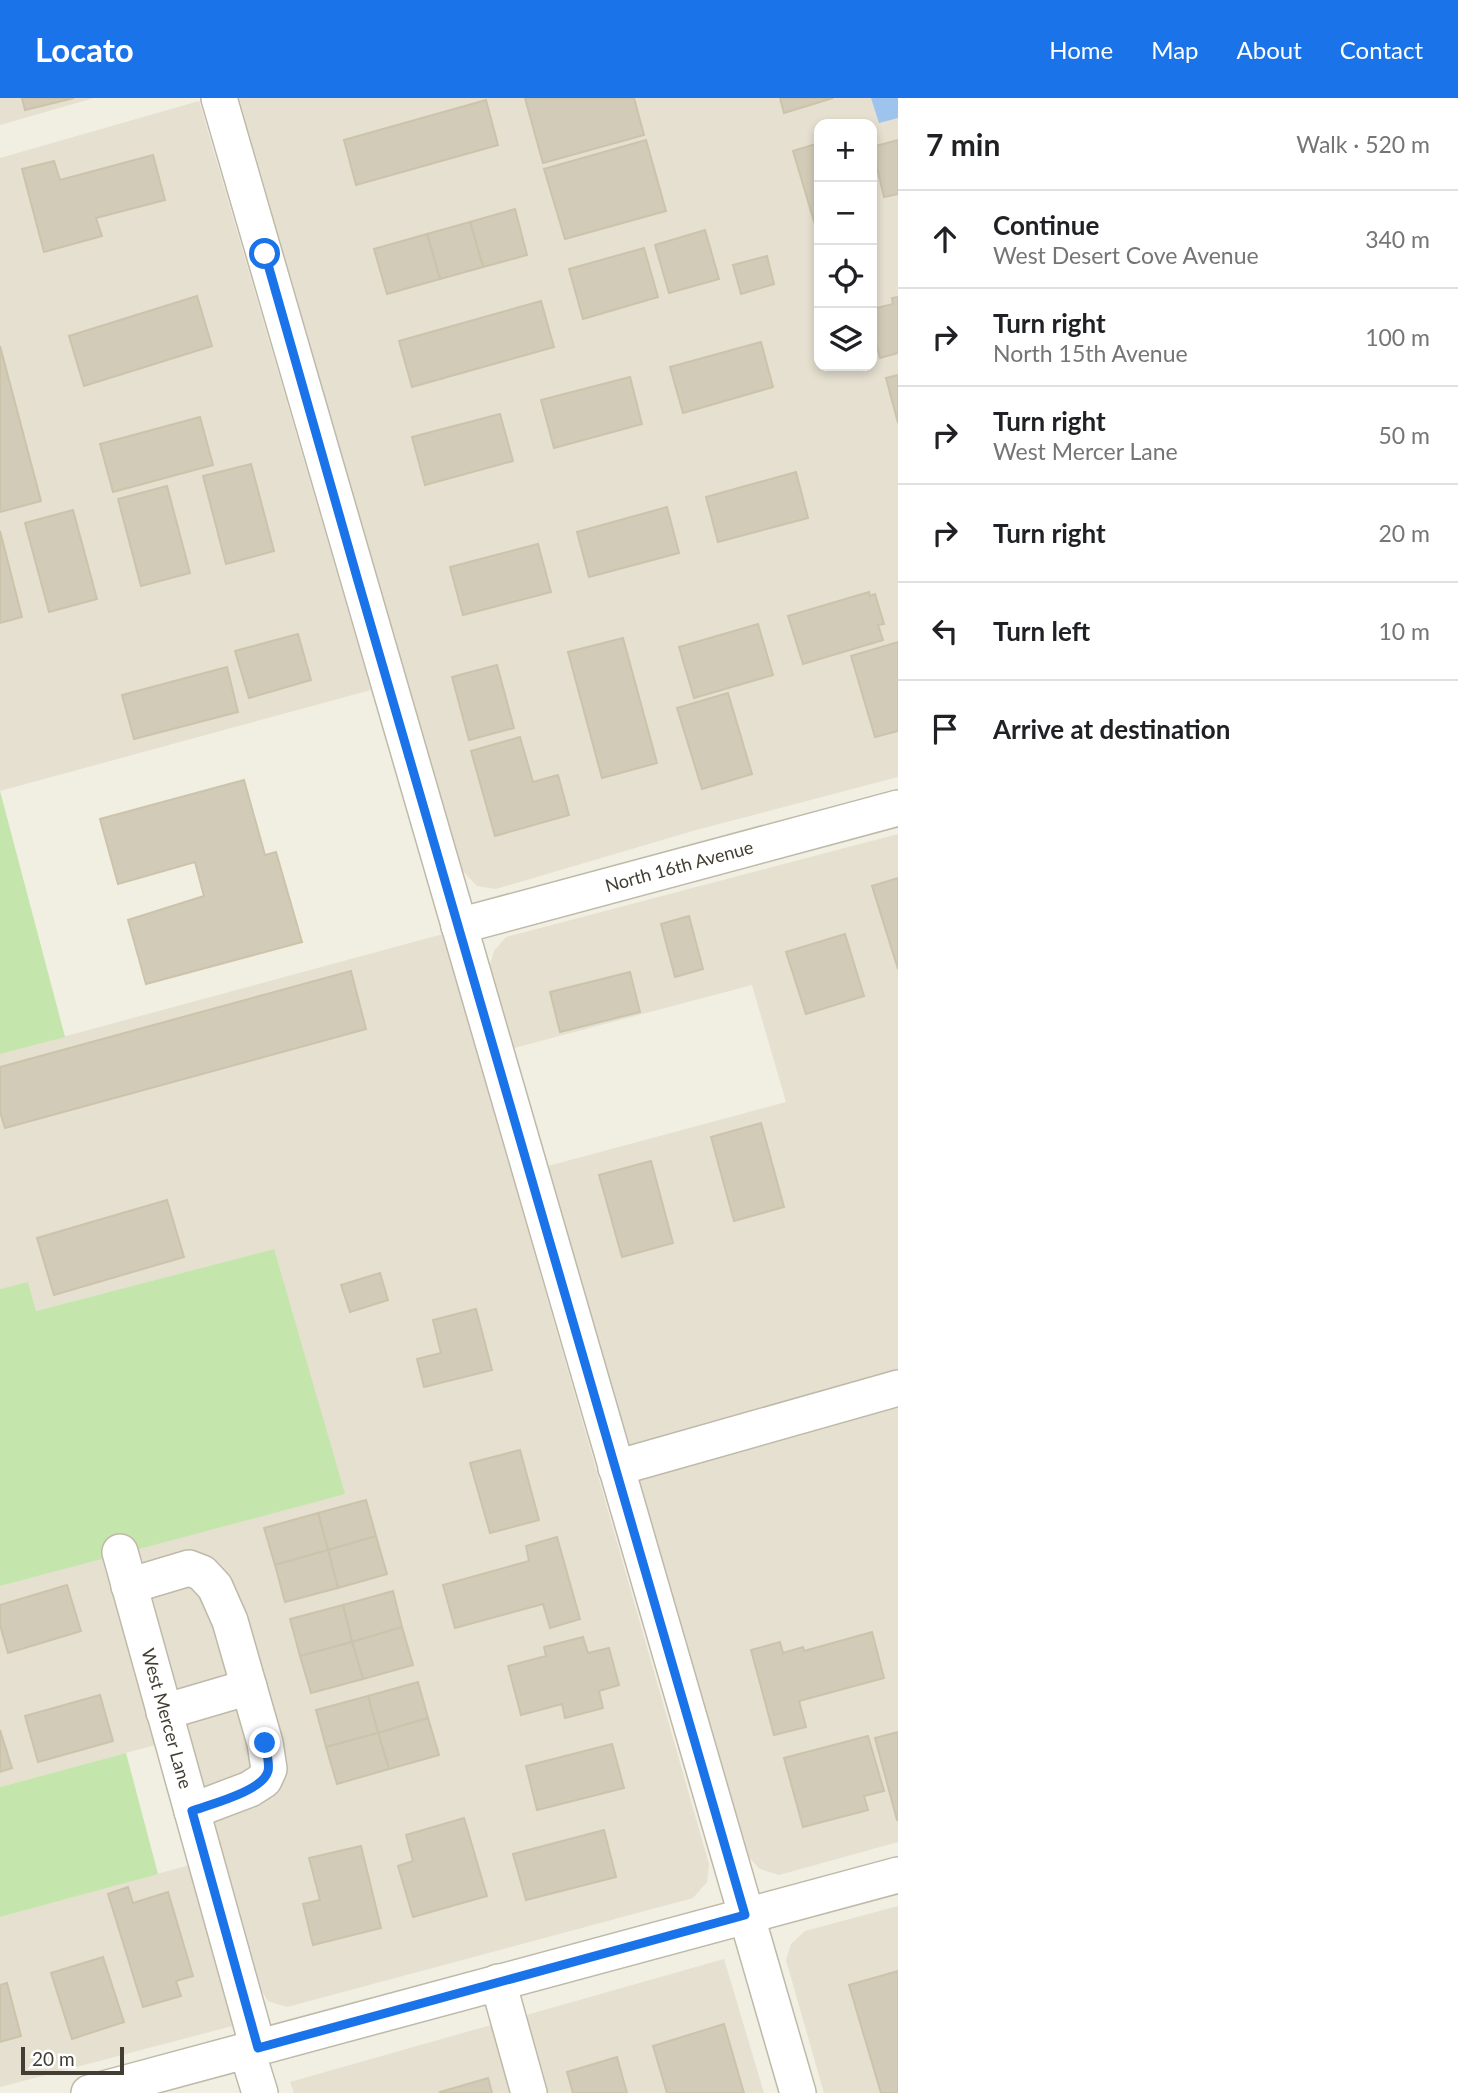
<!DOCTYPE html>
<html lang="en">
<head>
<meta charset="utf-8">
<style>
  :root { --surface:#fff; --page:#f2f2f2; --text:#202124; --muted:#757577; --line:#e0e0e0; --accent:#1a73e8 }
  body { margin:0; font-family:Lato,sans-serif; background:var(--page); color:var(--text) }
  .controls { position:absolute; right:21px; top:21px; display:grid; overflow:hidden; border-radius:14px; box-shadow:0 4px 10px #0003 }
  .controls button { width:63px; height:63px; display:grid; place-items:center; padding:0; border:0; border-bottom:2px solid var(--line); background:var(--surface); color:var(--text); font:35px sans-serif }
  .scale { position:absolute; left:21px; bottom:18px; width:103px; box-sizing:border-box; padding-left:7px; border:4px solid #423e33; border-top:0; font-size:19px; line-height:24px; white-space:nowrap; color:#423e33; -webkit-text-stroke:5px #fff; paint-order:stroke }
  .stop { position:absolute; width:21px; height:21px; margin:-16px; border:5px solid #1a73e8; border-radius:50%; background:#fff }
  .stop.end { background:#1a73e8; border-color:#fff; box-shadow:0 2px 7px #0008 }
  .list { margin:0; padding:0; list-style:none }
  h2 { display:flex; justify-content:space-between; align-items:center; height:91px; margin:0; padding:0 28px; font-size:30px }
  h2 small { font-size:23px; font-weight:400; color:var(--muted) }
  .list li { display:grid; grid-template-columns:46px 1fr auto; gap:21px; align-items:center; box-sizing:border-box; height:98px; padding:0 28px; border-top:2px solid var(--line) }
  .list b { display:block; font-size:26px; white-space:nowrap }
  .list p { margin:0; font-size:23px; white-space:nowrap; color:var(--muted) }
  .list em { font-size:23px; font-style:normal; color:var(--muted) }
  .icon { flex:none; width:38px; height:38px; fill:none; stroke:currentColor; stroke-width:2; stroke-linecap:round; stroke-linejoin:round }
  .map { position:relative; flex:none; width:898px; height:1995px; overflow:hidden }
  header { display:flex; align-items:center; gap:42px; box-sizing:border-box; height:98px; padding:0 35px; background:var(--accent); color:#fff }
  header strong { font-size:33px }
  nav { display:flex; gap:38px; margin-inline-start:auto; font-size:24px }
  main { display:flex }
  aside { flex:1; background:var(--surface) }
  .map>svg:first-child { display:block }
  .residential { fill:#e5e0d0; fill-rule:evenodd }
  .green { fill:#c4e5ab }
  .water { fill:#9ec4ee }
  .building { fill:#d2cbb8; stroke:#ccc3ab; stroke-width:2 }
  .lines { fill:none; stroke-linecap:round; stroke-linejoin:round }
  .minor-casing { stroke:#bfb9a8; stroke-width:38 }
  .minor { stroke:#fff; stroke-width:35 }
  .route { stroke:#1a73e8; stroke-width:9 }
  .labels { text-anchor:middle; stroke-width:5; stroke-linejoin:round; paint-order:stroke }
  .street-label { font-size:18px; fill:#423e33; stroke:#fff }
</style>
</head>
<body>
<header>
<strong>Locato</strong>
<nav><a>Home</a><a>Map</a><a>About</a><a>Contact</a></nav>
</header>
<main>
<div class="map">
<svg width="898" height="1995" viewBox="0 0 898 1995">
  <rect width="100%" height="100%" fill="#f1eee2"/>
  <!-- residential -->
  <g class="residential">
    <polygon points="0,0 94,0 0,27"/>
    <path d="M239,0H898V679L696,732L496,791L477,788L461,771ZM819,26H872V268H819Z"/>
    <polygon points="199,3 371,592 0,693 0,60"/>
    <polygon points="898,736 898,1744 779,1777 760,1771 746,1756 548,1068 786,1004 752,887 514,950 489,870 494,853 506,839"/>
    <polygon points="443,836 709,1766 707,1784 693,1800 287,1909 268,1903 257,1885 132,1455 274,1151 36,1213 28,1184 0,1191 0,956"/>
    <polygon points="106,1459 159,1646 0,1689 0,1488"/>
    <polygon points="197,1765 240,1926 0,1989 0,1819"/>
    <polygon points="898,1808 898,1995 824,1995 786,1862 791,1846 805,1833"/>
    <polygon points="724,1861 764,1995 294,1995 290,1984"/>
  </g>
  <!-- green -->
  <g class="green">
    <polygon points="0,693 65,939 0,956"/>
    <polygon points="274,1151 345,1396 0,1488 0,1191 28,1184 36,1213"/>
    <polygon points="126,1655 158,1776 0,1819 0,1689"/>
  </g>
  <!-- water -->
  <polygon class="water" points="871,0 898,0 898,20 879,25"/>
  <!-- building -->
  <g class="building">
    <polygon points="22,0 74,0 25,12"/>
    <polygon points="525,0 634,0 644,37 543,65"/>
    <polygon points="780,0 833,0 784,15"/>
    <polygon points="486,2 498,47 356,87 344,42"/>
    <polygon points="646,42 666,113 565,141 544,71"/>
    <polygon points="898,42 898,96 884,99 872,49"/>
    <polygon points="819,45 819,140 793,53"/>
    <polygon points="153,57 165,102 96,120 102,138 44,154 22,71 54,63 60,82"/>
    <polygon points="515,111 527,157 483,169 470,124"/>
    <polygon points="470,124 483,169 440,181 427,136"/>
    <polygon points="705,132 719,181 669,195 655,147"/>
    <polygon points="427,136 440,181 387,196 374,151"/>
    <polygon points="644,150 658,199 583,221 569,171"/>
    <polygon points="767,158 774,186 741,196 733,167"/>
    <polygon points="197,198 212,248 84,288 69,238"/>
    <polygon points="898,199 898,255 880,260 872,229 872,211 893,206 892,200"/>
    <polygon points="541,203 554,249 412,289 399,243"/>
    <polygon points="761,244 773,289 683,315 670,269"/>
    <polygon points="0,248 41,403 0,414"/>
    <polygon points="898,277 898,325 886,280"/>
    <polygon points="630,279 642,326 554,350 541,302"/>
    <polygon points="500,316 513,363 425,387 412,339"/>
    <polygon points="200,319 213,367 113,394 100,346"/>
    <polygon points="251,366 274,453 226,466 203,378"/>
    <polygon points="796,374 808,420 718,444 706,399"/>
    <polygon points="167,388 190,475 141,488 118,401"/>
    <polygon points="667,409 679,455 589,479 577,434"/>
    <polygon points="73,412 97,501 49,514 25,425"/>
    <polygon points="0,433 22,519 0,525"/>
    <polygon points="538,446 551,494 463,517 450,469"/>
    <polygon points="869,494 870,498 875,496 884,526 878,527 883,542 803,566 788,518"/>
    <polygon points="758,526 773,577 694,600 679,549"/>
    <polygon points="298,536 311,582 249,600 235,553"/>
    <polygon points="623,540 657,665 602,680 568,554"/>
    <polygon points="898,544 898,633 875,639 851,558"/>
    <polygon points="497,567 514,630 469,642 452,579"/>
    <polygon points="227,569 238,614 134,641 122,597"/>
    <polygon points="728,595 752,676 702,691 677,610"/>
    <polygon points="520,639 533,684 558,677 569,717 495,738 471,653"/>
    <polygon points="244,682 265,757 276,754 302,844 146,886 128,822 204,798 195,764 118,786 100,721"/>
    <polygon points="898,780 898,871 872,788"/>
    <polygon points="689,818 703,871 675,879 661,826"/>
    <polygon points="845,836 864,898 806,916 786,854"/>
    <polygon points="351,873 366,931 5,1030 0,1014 0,969"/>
    <polygon points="630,874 640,914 560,934 550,894"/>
    <polygon points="761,1025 784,1109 734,1123 711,1039"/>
    <polygon points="651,1063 673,1145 622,1159 599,1077"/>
    <polygon points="167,1102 184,1159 54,1197 37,1140"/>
    <polygon points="380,1175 388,1202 350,1214 341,1187"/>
    <polygon points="476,1211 492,1272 424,1289 417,1261 441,1255 433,1222"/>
    <polygon points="520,1352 539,1422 490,1435 470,1365"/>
    <polygon points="366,1402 376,1438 328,1452 318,1415"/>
    <polygon points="318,1415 328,1452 275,1467 264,1430"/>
    <polygon points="376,1438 387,1476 338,1490 328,1452"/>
    <polygon points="557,1439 580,1521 550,1530 543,1506 455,1530 443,1487 529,1463 526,1448"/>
    <polygon points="328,1452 338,1490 285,1504 275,1467"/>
    <polygon points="67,1487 81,1533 8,1555 0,1527 0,1507"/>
    <polygon points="393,1493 402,1529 352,1544 343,1507"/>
    <polygon points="343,1507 352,1544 300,1558 290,1521"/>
    <polygon points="402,1529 413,1567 363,1581 352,1544"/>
    <polygon points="872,1534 884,1580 799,1603 806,1629 774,1637 751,1552 780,1544 783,1555 803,1549 804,1553"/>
    <polygon points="583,1539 588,1555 609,1550 619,1587 599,1593 603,1610 565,1620 562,1606 521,1617 508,1568 546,1558 544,1549"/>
    <polygon points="352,1544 363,1581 311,1595 300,1558"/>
    <polygon points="418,1584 428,1620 378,1635 368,1598"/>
    <polygon points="100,1597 113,1643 38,1664 25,1618"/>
    <polygon points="368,1598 378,1635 326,1649 316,1612"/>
    <polygon points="428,1620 439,1657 389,1671 378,1635"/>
    <polygon points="0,1632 12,1670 0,1674"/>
    <polygon points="898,1634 898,1722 897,1722 875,1640"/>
    <polygon points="378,1635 389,1671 337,1686 326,1649"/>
    <polygon points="868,1638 884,1693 864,1698 868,1712 803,1729 784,1660"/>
    <polygon points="612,1646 624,1690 537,1712 526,1668"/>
    <polygon points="464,1720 487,1798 413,1819 398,1768 413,1763 406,1737"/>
    <polygon points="604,1732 616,1779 526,1802 513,1756"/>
    <polygon points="361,1748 381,1830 313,1847 303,1806 320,1802 309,1760"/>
    <polygon points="128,1789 133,1805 168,1794 193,1878 176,1883 181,1898 143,1909 108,1796"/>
    <polygon points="103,1859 124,1924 72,1941 51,1875"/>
    <polygon points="898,1873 898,1995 881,1995 849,1887"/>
    <polygon points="7,1885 21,1938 0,1944 0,1887"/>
    <polygon points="724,1926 744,1995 667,1995 653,1948"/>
    <polygon points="617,1959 627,1995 573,1995 567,1974"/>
    <polygon points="488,1980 492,1995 441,1995 440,1994"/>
  </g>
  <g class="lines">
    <defs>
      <g id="minor">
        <polyline points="219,0 798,1995"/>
        <path id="s1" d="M459,828L898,710"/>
        <polyline points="616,1370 898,1290"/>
        <path id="s2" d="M120,1454L258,1950"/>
        <polyline points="129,1488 189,1470 202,1475 215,1489 230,1523 265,1645 269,1671 264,1682 250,1691 192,1713"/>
        <polyline points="164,1614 249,1589"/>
        <polyline points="498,1884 529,1995"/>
        <polyline points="247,1953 260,1995"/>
        <polyline points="89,1995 898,1777"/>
      </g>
    </defs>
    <!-- minor casing -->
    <use href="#minor" class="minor-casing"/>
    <!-- minor -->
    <use href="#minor" class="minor"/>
  </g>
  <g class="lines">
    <!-- route -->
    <path class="route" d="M265,1645C266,1653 270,1665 268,1673C263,1693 211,1706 192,1713L258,1950L745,1817L358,483L265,156"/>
  </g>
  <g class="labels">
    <!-- street labels -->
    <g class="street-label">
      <text dy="6" stroke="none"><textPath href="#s1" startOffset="228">North 16th Avenue</textPath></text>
      <text dy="6" stroke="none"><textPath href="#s2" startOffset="173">West Mercer Lane</textPath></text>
    </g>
  </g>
</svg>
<div class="controls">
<button>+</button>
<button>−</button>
<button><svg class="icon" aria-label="locate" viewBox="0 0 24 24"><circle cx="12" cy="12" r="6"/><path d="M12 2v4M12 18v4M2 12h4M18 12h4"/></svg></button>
<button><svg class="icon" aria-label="layers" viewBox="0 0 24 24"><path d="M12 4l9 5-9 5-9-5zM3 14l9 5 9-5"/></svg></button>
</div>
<div class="scale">20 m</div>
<div class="stop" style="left:265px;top:156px"></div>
<div class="stop end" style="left:265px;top:1645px"></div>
</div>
<aside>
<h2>7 min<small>Walk · 520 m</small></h2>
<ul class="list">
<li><svg class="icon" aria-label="ahead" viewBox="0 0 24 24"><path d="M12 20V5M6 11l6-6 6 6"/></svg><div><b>Continue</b><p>West Desert Cove Avenue</p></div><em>340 m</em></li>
<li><svg class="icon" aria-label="right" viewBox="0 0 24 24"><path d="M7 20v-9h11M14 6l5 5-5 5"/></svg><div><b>Turn right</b><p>North 15th Avenue</p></div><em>100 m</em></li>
<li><svg class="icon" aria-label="right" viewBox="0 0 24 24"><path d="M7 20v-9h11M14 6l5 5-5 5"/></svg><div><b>Turn right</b><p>West Mercer Lane</p></div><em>50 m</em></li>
<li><svg class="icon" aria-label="right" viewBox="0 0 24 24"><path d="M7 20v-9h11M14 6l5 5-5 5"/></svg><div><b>Turn right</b></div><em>20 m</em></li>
<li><svg class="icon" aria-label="left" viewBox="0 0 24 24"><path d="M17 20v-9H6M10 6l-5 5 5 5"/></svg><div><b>Turn left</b></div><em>10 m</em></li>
<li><svg class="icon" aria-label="arrive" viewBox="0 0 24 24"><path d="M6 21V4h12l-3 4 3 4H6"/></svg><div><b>Arrive at destination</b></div></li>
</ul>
</aside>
</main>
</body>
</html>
